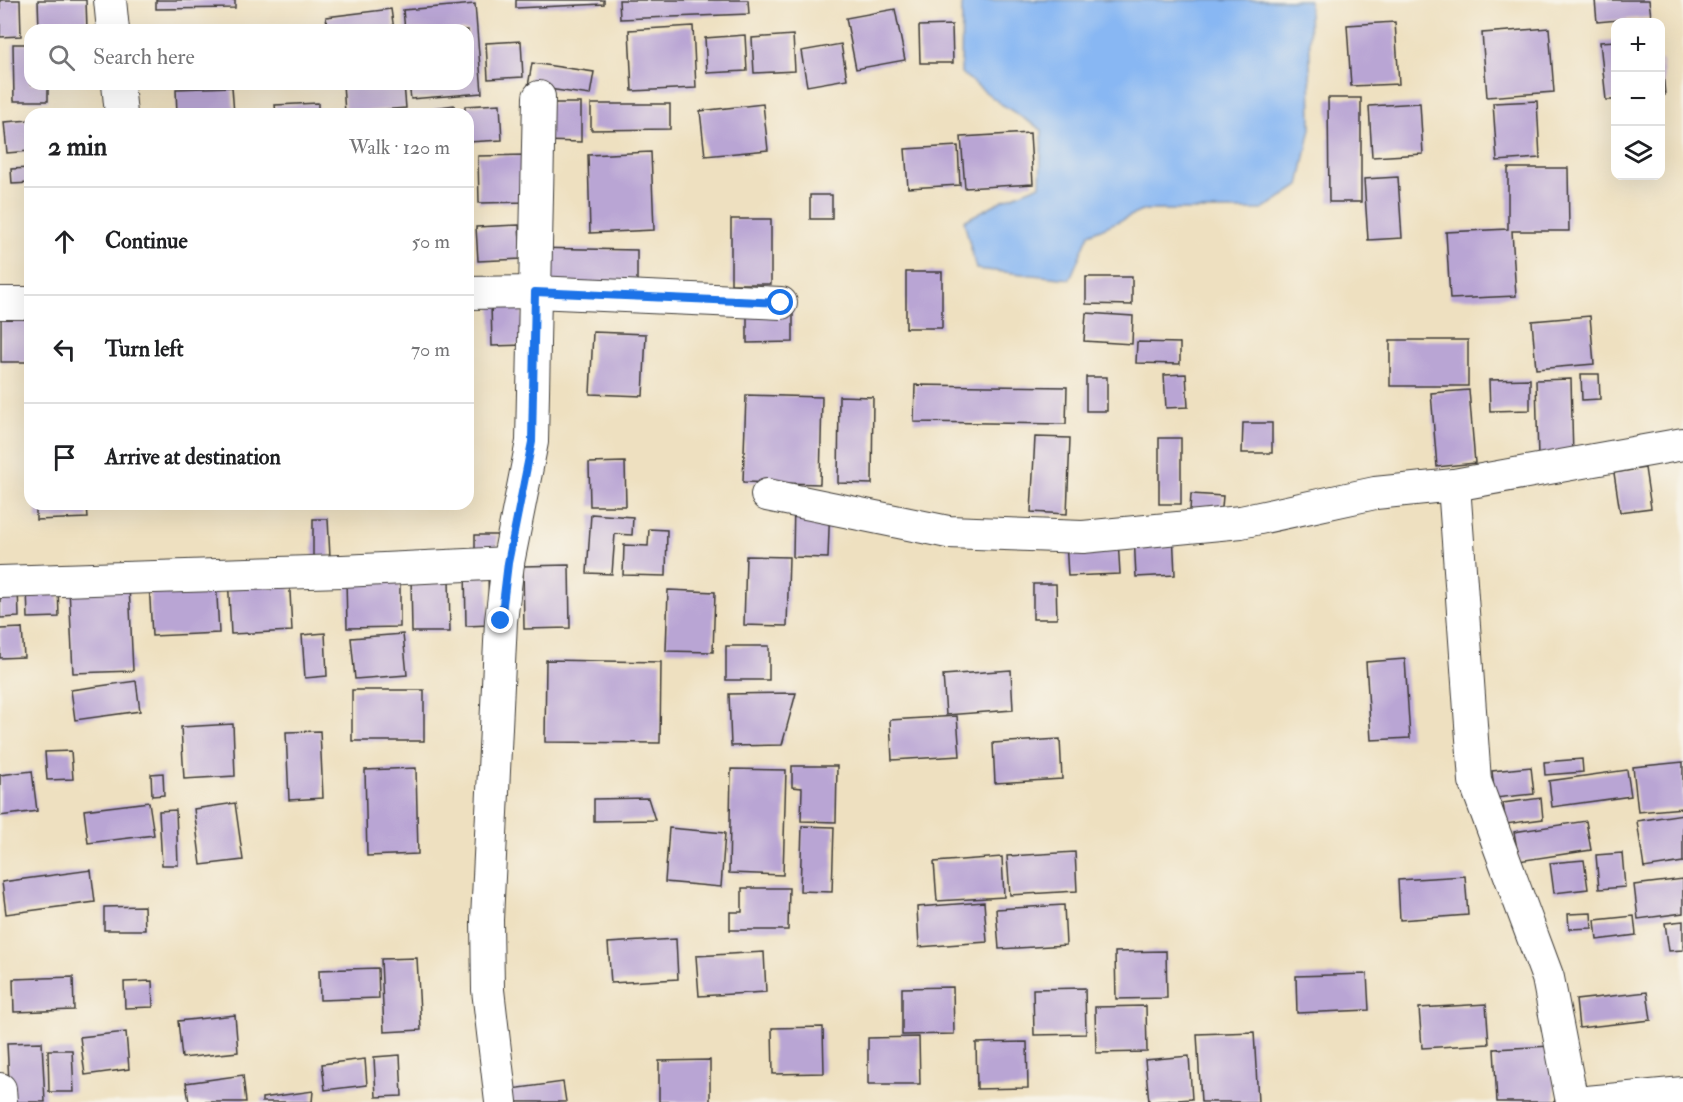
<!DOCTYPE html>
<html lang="en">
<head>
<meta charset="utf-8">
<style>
  :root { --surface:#fff; --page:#f6f6f6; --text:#202124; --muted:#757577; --line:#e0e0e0 }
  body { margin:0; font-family:"IM FELL Double Pica",serif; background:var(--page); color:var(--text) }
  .controls { position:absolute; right:18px; top:18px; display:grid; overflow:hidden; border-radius:12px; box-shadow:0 6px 24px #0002 }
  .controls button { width:54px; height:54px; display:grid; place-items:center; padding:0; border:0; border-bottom:2px solid var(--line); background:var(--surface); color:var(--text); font:30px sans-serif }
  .stop { position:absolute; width:18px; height:18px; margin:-14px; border:4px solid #1a73e8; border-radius:50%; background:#fff }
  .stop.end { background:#1a73e8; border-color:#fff; box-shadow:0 2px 6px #0008 }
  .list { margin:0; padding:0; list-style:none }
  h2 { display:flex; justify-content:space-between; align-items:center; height:78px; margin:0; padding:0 24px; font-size:26px }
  h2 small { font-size:20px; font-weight:400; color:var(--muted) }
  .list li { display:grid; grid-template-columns:39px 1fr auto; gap:18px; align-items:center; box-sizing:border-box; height:108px; padding:0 24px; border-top:2px solid var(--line) }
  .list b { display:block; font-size:22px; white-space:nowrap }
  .list em { font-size:20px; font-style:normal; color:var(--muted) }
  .icon { flex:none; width:33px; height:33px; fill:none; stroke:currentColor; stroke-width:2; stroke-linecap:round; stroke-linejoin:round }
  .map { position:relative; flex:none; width:1683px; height:1102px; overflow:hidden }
  .search { position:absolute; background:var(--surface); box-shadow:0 6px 24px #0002; left:24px; top:24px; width:450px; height:66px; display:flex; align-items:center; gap:15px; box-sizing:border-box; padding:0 21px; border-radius:18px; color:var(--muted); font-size:22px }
  .panel { position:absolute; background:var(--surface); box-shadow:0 6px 24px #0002; left:24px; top:108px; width:450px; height:402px; border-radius:18px }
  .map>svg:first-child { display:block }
  .water { fill:#88b7f3; stroke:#526a88; stroke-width:1.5 }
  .building { fill:#b9a5d4 }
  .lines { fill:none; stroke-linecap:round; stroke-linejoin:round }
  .street-casing { stroke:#3c3935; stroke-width:34 }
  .street { stroke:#fff; stroke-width:32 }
  .route { stroke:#1a73e8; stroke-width:8 }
</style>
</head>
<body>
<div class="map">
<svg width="1683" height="1102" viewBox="0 0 1683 1102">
  <rect width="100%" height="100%" fill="#f7f3e8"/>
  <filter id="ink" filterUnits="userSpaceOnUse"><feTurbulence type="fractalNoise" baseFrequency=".0167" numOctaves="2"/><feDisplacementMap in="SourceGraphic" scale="12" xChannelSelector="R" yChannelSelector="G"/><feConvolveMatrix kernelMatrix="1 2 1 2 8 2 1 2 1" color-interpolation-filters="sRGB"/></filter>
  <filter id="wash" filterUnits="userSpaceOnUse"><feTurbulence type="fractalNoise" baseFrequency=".008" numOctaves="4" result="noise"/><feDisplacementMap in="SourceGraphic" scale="24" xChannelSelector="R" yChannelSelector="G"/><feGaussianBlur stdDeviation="1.35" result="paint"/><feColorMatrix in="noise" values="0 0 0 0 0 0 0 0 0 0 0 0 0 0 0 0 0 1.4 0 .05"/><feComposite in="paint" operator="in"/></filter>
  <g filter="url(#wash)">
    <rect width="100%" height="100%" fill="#eee0c0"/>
    <!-- water -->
    <polygon class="water" points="962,0 1309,0 1311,128 1299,186 1262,210 1144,210 1089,234 1070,279 976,269 964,221 1003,200 1040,185 1042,130 1001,104 961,73"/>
    <g id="blocks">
      <!-- building -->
      <g class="building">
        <polygon points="0,0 20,0 21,36 0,37"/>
        <polygon points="38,0 86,0 87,30 39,30"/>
        <polygon points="156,0 235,0 235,8 156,9"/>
        <polygon points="516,0 604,0 604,4 516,8"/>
        <polygon points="619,0 748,0 749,14 620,19"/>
        <polygon points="1595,0 1649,0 1651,17 1597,22"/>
        <polygon points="475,4 482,93 411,99 409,84 468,84 468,30 405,30 403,10"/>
        <polygon points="391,9 394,30 328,30 326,17"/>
        <polygon points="895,9 905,60 856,69 846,18"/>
        <polygon points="1395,22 1399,84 1351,86 1347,25"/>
        <polygon points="952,25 953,63 920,63 919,26"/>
        <polygon points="693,26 696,88 632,91 629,30"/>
        <polygon points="1549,28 1554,92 1487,97 1482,33"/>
        <polygon points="745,35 747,71 707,73 705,38"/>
        <polygon points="793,35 795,71 754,73 752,38"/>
        <polygon points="521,41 523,77 488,79 486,43"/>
        <polygon points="1616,41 1616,100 1606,100 1600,42"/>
        <polygon points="13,44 30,44 30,84 48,84 48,101 14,101"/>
        <polygon points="841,44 847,79 807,86 801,51"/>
        <polygon points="1660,60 1662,60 1665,95 1660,95"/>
        <polygon points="532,63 594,72 590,95 528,86"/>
        <polygon points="343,84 404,84 406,108 345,113"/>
        <polygon points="232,87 234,114 177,114 176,89"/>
        <polygon points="1328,98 1361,98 1361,202 1329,202"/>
        <polygon points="1537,101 1540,158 1497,161 1493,103"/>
        <polygon points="318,103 318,114 276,114 275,105"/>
        <polygon points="544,103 581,103 581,142 543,141"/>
        <polygon points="1420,103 1423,154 1372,157 1369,106"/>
        <polygon points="500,104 502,140 468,142 468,114 465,114 465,106"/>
        <polygon points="591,104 670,104 670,129 591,130"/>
        <polygon points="763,104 768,150 705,156 700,111"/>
        <polygon points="454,105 455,114 434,114 434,108"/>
        <polygon points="30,120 30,151 7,153 4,122"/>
        <polygon points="1030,133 1033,184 965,188 961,137"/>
        <polygon points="958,146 960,185 908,188 905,149"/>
        <polygon points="651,152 654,230 590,233 588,155"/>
        <polygon points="529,155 530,202 479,203 478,156"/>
        <polygon points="30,168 30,183 12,184 11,169"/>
        <polygon points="1508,168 1568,168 1569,231 1512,231 1516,296 1450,299 1446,232 1508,229"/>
        <polygon points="1398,177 1402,238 1368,240 1364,179"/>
        <rect x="810" y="195" width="22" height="24"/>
        <rect x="731" y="219" width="40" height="65"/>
        <polygon points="519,225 521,259 478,261 476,227"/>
        <polygon points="531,248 637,250 637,286 530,284"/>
        <rect x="906" y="272" width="36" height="56"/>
        <polygon points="1086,277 1132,277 1132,305 1086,304"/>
        <polygon points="522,302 524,345 492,346 491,303"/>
        <polygon points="793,302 793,342 747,343 747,303"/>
        <rect x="1" y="308" width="29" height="54"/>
        <polygon points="1086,313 1133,316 1132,344 1084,341"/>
        <polygon points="1590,316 1594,364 1536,369 1532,321"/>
        <polygon points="593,332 646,334 643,396 590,394"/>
        <rect x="1390" y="340" width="78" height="46"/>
        <polygon points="1137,342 1180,343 1180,364 1136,363"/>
        <polygon points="1186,374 1188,407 1166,408 1164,375"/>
        <polygon points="1581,374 1599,374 1600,399 1582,400"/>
        <rect x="1086" y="377" width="21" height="34"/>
        <polygon points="1530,379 1530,410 1490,411 1489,380"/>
        <polygon points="1571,379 1573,458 1538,459 1536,380"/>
        <polygon points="915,385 1067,387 1066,424 914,422"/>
        <polygon points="1469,390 1475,463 1437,467 1431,393"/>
        <polygon points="746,395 822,397 820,484 743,482"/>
        <polygon points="839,396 873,397 872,484 838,483"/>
        <polygon points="1243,423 1272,423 1272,453 1242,453"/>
        <polygon points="1035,437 1070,438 1067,514 1031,512"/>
        <rect x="1159" y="438" width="22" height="66"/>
        <polygon points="625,462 626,506 590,506 589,463"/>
        <polygon points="1645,468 1651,508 1620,512 1614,473"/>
        <polygon points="1191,494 1223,496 1220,530 1189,528"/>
        <polygon points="794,500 830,501 828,558 793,557"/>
        <polygon points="36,504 87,504 88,518 36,520"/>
        <polygon points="591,514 633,517 632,535 615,534 612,574 587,573"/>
        <polygon points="313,519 328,519 330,557 313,557"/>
        <polygon points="649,529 667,530 666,576 623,575 624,545 648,546"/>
        <polygon points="1173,532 1175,575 1136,577 1134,534"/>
        <polygon points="475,535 497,535 498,554 475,555"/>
        <polygon points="1118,539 1120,574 1068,576 1066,541"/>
        <polygon points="746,556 789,557 787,626 744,625"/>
        <polygon points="569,565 570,628 524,629 523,566"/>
        <polygon points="488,568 489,625 466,626 465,569"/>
        <polygon points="289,572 292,631 231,634 228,575"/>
        <polygon points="400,577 400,627 347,628 346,578"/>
        <polygon points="411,577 449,577 450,632 412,632"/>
        <polygon points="216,578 219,633 152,636 149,582"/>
        <polygon points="1033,584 1056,584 1057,619 1033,619"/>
        <polygon points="58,586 59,617 28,618 27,588"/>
        <polygon points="129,586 133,671 73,673 69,588"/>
        <polygon points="18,588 19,617 0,618 0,589"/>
        <polygon points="668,590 715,592 713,652 666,651"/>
        <polygon points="22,628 24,657 0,658 0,629"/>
        <polygon points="325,633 327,676 305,678 302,635"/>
        <polygon points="403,634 407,675 355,679 351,638"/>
        <rect x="726" y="646" width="43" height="34"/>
        <polygon points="1405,659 1410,738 1371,740 1366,662"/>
        <polygon points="546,660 661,662 660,743 545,742"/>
        <polygon points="1011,670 1013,710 946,715 943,675"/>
        <polygon points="136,681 140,711 75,720 71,690"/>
        <rect x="352" y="690" width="72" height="51"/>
        <polygon points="796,693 782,745 731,746 729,694"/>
        <polygon points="957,716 960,756 892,760 890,720"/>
        <polygon points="233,724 235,776 184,779 181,727"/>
        <polygon points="320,731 323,798 289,800 286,732"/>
        <polygon points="1060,739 1062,779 995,783 993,743"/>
        <polygon points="71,751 73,779 47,780 45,752"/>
        <polygon points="1582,759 1583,772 1545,775 1544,762"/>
        <polygon points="1683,762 1683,808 1638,812 1633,767"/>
        <polygon points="792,766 837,766 836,822 801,821 802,788 792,787"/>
        <polygon points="1531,767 1534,794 1495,798 1492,771"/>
        <polygon points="416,768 418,854 367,856 365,770"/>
        <polygon points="731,769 786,770 783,875 729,873"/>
        <polygon points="1627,770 1631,796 1552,807 1549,781"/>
        <polygon points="32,771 37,811 0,816 0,775"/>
        <polygon points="163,773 164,795 152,796 151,774"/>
        <polygon points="648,798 655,820 594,821 594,799"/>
        <polygon points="1541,798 1543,819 1506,824 1503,803"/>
        <polygon points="149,802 154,835 88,843 84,810"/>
        <polygon points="235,803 243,860 201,865 194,809"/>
        <polygon points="176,810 178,865 162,865 159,811"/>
        <polygon points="1683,814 1683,862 1644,868 1637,821"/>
        <polygon points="1586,821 1591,850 1519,861 1514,832"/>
        <polygon points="802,826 834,827 832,892 800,891"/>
        <polygon points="669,828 725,833 721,887 665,882"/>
        <polygon points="1075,852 1077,891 1010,895 1007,856"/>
        <polygon points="1622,853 1625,887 1599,889 1596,855"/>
        <polygon points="1002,857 1004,897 937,901 934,862"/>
        <polygon points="1584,860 1588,889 1554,893 1550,863"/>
        <polygon points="91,870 95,902 6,914 2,882"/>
        <polygon points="1465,876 1468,915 1400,920 1398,880"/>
        <polygon points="1683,879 1683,913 1638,919 1634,885"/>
        <polygon points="742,888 789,888 788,930 730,930 730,912 742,912"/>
        <polygon points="984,902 987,942 919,947 917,907"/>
        <polygon points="1064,905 1066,945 999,949 996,909"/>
        <polygon points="144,906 145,930 104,930 104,907"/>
        <polygon points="1591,913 1592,928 1569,929 1568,914"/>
        <polygon points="1634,916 1636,935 1597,940 1595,920"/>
        <polygon points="1683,921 1683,950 1669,951 1665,923"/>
        <polygon points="676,939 678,979 611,983 608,943"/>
        <polygon points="1166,951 1167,998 1116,999 1115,952"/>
        <polygon points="764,952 766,992 699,996 696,956"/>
        <polygon points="417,958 421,1030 384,1032 381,959"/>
        <polygon points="378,968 379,998 320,1000 319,970"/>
        <polygon points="1367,974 1369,1010 1297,1013 1296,976"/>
        <polygon points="73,977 74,1010 14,1012 13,979"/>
        <polygon points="152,981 153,1007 125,1008 124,982"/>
        <polygon points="953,987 954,1034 902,1035 902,988"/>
        <polygon points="1085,988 1086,1034 1034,1035 1033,989"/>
        <polygon points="1647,992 1651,1020 1579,1028 1576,1000"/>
        <polygon points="1486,1004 1489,1044 1422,1048 1419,1008"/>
        <polygon points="1146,1006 1147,1052 1096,1053 1095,1007"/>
        <polygon points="235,1015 238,1052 182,1058 178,1021"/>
        <polygon points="823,1027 824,1073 773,1074 772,1028"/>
        <polygon points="126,1032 129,1069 85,1075 80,1037"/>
        <polygon points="1254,1032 1258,1102 1201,1102 1197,1034"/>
        <polygon points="919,1037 920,1084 868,1084 868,1038"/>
        <polygon points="42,1042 45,1102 10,1102 7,1043"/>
        <polygon points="1027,1042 1028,1088 977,1089 976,1043"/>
        <polygon points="1552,1046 1555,1102 1497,1102 1494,1049"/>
        <polygon points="48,1050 72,1050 74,1092 49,1092"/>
        <polygon points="400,1055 402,1096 376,1097 374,1057"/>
        <polygon points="1189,1056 1192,1099 1149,1102 1145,1060"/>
        <polygon points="365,1059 367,1085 325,1090 322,1064"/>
        <polygon points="710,1060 710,1102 659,1102 659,1061"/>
        <polygon points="243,1075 246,1102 189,1102 186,1083"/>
        <polygon points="563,1082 566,1102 498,1102 497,1091"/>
        <polygon points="313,1091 312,1102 262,1102 262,1098"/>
      </g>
    </g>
  </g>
  <g filter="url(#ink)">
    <use href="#blocks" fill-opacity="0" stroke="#3c3935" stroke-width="1.5"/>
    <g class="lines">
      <defs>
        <g id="street">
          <polyline points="110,0 113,30"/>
          <polyline points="118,84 121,114"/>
          <polyline points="468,293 535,292 781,303"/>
          <polyline points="0,303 30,303"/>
          <polyline points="767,495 948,532 1083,537 1241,522 1375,493 1454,485"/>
          <polyline points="0,582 342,571 508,563"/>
          <polyline points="0,1089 1,1102"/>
          <polyline points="501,1102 488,990 487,920 501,621 508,563 532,442 539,97"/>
          <polyline points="1572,1102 1548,978 1475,781 1454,485 1683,444"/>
          <polyline points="1587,1102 1683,1093"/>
        </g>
      </defs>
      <!-- street casing -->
      <use href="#street" class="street-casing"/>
      <!-- street -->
      <use href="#street" class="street"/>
    </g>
  </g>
  <g class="lines" filter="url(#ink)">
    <!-- route -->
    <polyline class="route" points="501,621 508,563 532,442 535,292 781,303"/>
  </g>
</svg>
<div class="controls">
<button>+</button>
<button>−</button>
<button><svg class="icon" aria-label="layers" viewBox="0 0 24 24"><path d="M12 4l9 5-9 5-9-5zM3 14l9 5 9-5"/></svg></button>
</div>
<div class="stop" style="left:781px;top:303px"></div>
<div class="stop end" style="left:501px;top:621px"></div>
<div class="search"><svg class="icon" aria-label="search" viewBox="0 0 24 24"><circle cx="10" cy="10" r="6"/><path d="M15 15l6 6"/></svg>Search here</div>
<section class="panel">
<h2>2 min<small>Walk · 120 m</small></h2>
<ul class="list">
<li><svg class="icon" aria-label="ahead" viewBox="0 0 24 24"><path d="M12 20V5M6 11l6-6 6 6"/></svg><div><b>Continue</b></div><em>50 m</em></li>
<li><svg class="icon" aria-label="left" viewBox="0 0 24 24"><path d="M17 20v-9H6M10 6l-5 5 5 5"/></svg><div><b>Turn left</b></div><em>70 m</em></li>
<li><svg class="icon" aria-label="arrive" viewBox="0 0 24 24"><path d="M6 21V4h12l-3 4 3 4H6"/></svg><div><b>Arrive at destination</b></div></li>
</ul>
</section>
</div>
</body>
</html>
